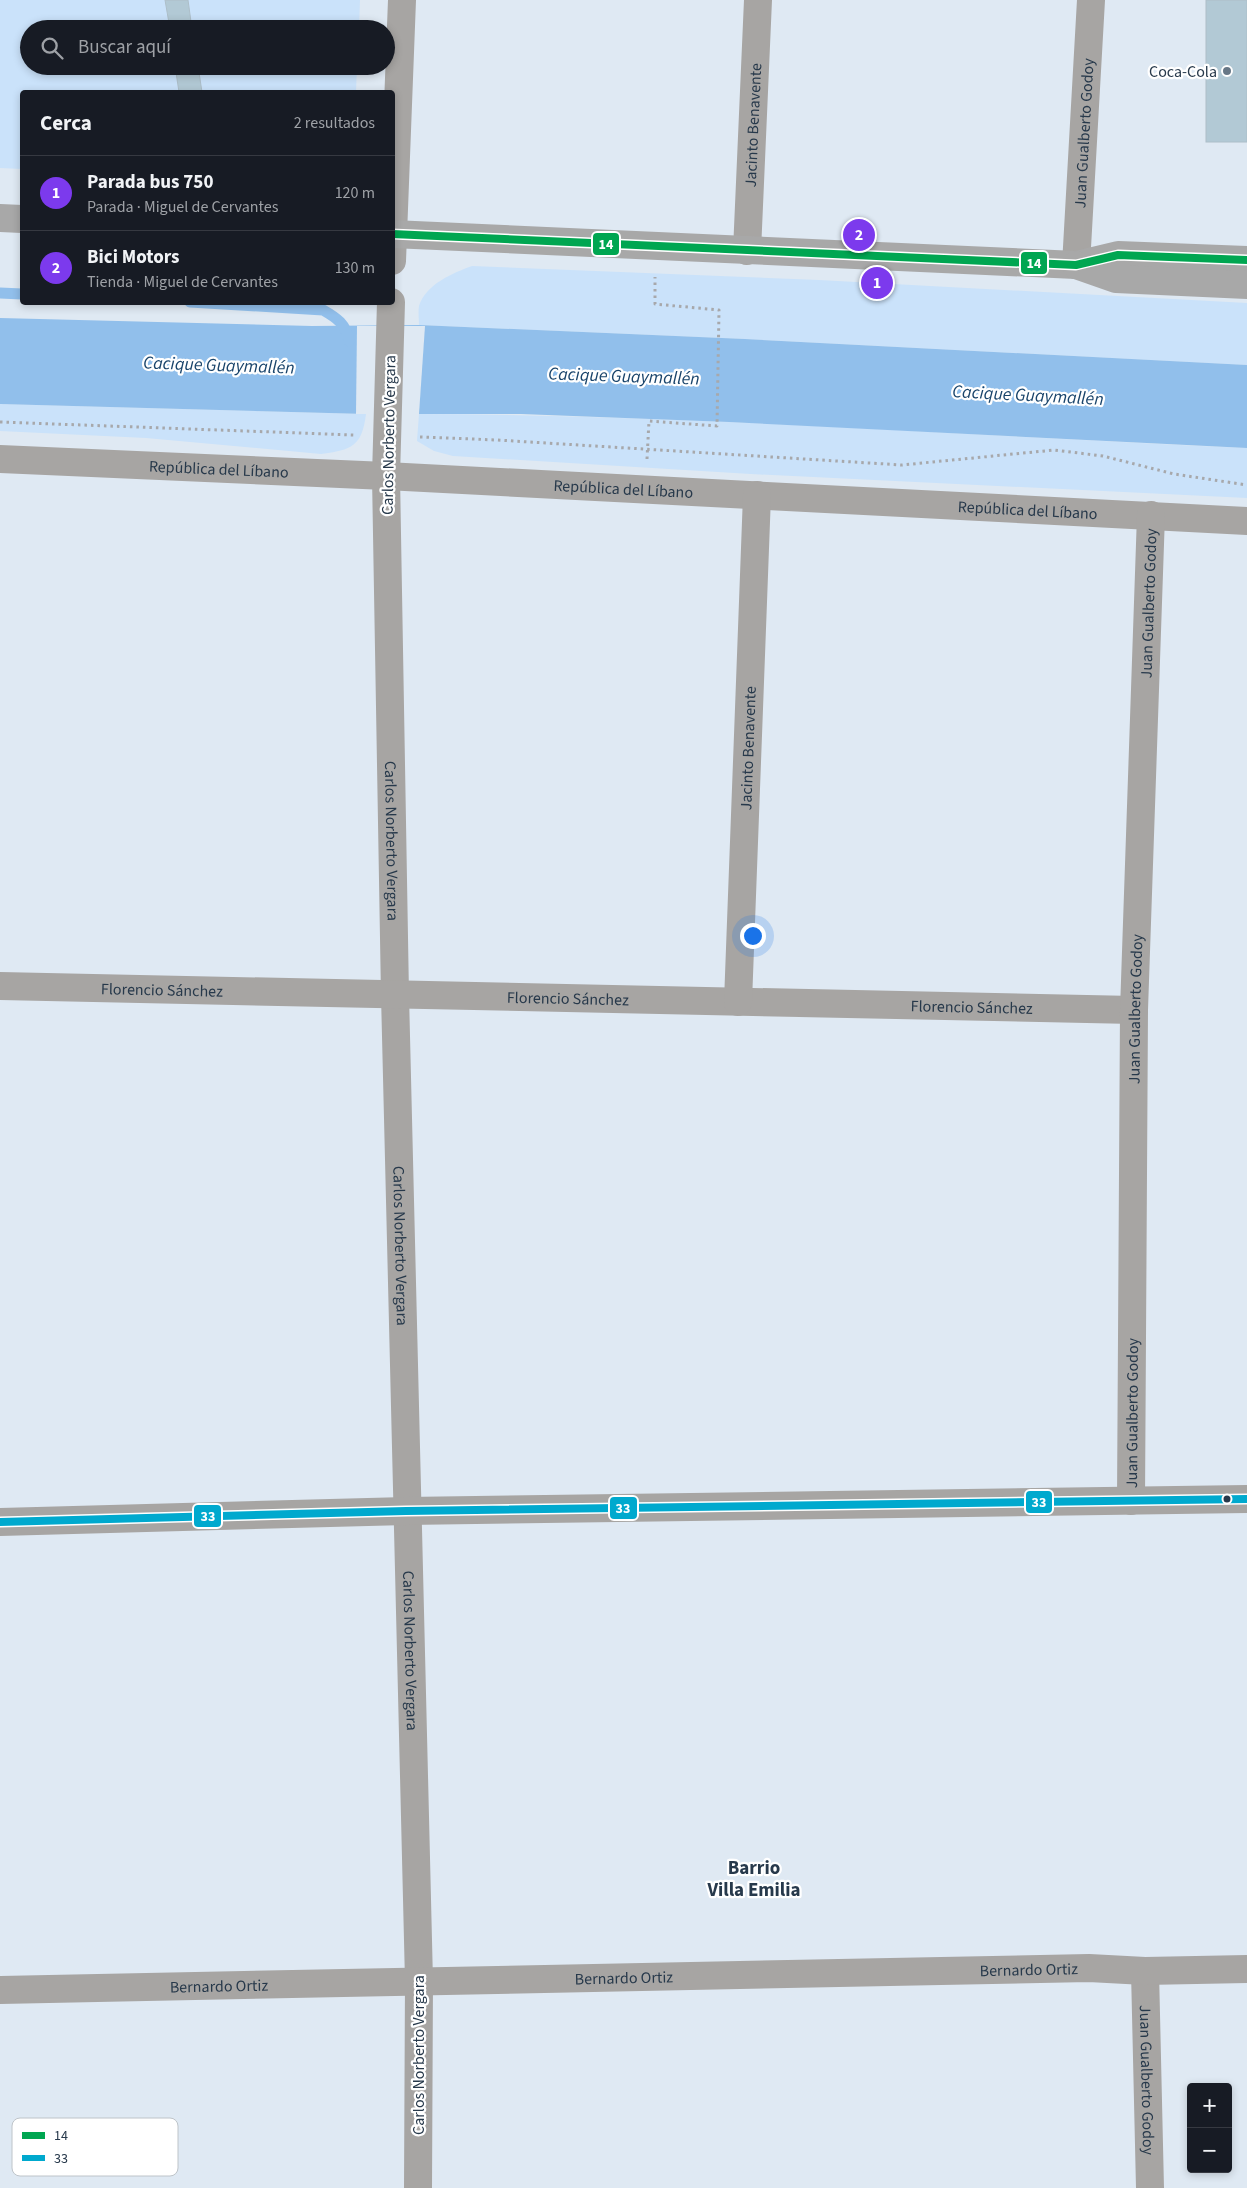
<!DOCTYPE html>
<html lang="es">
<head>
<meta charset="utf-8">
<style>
  :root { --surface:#171b24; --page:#242831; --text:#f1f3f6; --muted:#9ea1a6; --line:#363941; --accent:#7c3aed }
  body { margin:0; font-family:"Source Sans 3",sans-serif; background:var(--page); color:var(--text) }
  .controls { position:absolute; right:15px; bottom:15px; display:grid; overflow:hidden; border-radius:5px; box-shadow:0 2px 8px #0003 }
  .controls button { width:45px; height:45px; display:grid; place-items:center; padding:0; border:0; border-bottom:1px solid var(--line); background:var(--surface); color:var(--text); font:25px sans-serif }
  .you { position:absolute; left:752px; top:935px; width:18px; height:18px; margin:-12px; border:4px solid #fff; border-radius:50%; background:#1a73e8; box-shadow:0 0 0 8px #1a73e833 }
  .badge { display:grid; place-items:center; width:32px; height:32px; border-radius:50%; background:var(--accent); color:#fff; font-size:16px; font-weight:700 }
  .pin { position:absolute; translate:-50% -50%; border:2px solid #fff; box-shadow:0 1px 5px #0006 }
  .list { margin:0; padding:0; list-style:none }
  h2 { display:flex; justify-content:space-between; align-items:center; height:65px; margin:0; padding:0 20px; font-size:21px }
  h2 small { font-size:16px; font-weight:400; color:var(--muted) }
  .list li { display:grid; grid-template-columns:32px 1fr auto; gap:15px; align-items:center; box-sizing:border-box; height:75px; padding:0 20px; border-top:1px solid var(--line) }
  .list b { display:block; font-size:19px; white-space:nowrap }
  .list p { margin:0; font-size:16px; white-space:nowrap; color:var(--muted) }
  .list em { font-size:16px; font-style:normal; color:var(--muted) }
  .icon { flex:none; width:28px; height:28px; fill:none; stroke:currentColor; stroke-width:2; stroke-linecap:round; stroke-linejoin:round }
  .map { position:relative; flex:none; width:1247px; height:2188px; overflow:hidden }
  .search { position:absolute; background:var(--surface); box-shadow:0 2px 8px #0003; left:20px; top:20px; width:375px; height:55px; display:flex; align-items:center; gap:12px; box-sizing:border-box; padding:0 18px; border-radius:28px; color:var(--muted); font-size:19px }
  .panel { position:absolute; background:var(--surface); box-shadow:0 2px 8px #0003; left:20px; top:90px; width:375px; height:215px; border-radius:5px }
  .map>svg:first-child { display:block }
  .green { fill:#cae2fa }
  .water { fill:#91bfeb }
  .pier { fill:#dfe9f3 }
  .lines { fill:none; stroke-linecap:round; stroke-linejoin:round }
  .stream { stroke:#91bfeb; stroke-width:11 }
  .building { fill:#b2c9d5; stroke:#adbec8 }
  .path { stroke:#a7a8ab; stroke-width:3; stroke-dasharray:2.5 4; stroke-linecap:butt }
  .minor { stroke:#a7a5a3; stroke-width:28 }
  .major { stroke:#a8a8a8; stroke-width:28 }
  .bus-1-casing { stroke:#fff; stroke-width:11 }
  .bus-2-casing { stroke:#fff; stroke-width:11 }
  .bus-1 { stroke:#00a651; stroke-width:8 }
  .bus-2 { stroke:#00a9ce; stroke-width:8 }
  .poi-dot { fill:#677786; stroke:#fff; stroke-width:2 }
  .bus-dot { fill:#27394b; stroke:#fff; stroke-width:2 }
  .labels { text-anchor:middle; stroke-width:4.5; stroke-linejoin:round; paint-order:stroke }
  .poi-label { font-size:16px; fill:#27394b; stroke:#fff; text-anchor:end }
  .street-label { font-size:16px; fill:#27394b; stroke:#fff }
  .water-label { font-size:18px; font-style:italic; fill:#19446b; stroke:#fff }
  .quarter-label { font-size:19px; font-weight:bold; fill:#27394b; stroke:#fff }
  .key { fill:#fff; stroke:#bec4c9; stroke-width:1 }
  .key-label { font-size:14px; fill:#27394b }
  .line-badge { stroke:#fff; stroke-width:2 }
  .badge-label { font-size:14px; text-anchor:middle; font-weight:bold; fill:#fff }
</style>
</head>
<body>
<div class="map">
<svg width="1247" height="2188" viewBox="0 0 1247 2188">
  <rect width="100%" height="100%" fill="#dfe9f3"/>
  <!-- green -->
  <g class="green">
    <polygon points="0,0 360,0 359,29 29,29 29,66 357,66 356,92 22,92 22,169 0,168"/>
    <path d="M472,266L819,280L1247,303V365L745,339L419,325C419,320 418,311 419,306C426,284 453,273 472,266Z"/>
    <path d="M0,404L366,414C362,446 352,450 321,454L146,438L0,431Z"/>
    <path d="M419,414C695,415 971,436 1247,448V498L751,474L453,456L434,451L417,441Z"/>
  </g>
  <!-- water -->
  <polygon class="water" points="0,318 312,326 419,325 745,339 1247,365 1247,448 729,422 521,414 366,414 0,404"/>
  <!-- pier -->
  <polygon class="pier" points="357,326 425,326 419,414 356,414"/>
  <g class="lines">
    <!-- stream -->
    <g class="stream">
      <polyline points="0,293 22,294"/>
      <path d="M190,302L323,310C337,318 346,324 349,341"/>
    </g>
  </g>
  <!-- building -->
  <g class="building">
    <polygon points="165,0 188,0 192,29 170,29"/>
    <rect x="1206" y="0" width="41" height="142"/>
    <polygon points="175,66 198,66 202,92 179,92"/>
  </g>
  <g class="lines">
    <!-- path -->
    <g class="path">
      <polyline points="0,422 354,435"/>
      <polyline points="420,437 497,440 902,465 1054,450 1103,456 1174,474 1247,485"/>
      <polyline points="647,459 649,421 717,426 719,310 655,304 655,277"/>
    </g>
    <!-- minor -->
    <g class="minor">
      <path id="s1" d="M747,251L758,0"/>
      <polyline points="392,261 402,0"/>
      <path id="s2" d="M1076,265L1091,0"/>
      <path id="s3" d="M391,302L386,476L395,995L419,1981L418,2188"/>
      <path id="s4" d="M0,459L386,476L1247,521"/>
      <path id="s5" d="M0,986L1134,1010"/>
      <path id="s6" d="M738,1002L757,495"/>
      <path id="s7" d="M1131,1501L1134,1010L1151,515"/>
      <polyline points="0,1522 406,1511 1247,1499"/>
      <path id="s8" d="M1145,1971L1150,2188"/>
      <path id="s9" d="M0,1990L1089,1968L1145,1971L1247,1969"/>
    </g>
    <!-- major -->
    <g class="major">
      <polyline points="0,218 22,219"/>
      <polyline points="392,234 1076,265 1118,255 1247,260"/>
      <polyline points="1076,265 1116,279 1247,285"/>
    </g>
    <defs>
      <polyline id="bus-1" points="392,234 1076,265 1118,255 1247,260"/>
      <polyline id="bus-2" points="0,1522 406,1511 1247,1499"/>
    </defs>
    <!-- bus-1 casing -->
    <use href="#bus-1" class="bus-1-casing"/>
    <!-- bus-2 casing -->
    <use href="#bus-2" class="bus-2-casing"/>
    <!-- bus-1 -->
    <use href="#bus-1" class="bus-1"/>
    <!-- bus-2 -->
    <use href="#bus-2" class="bus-2"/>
  </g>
  <!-- markers -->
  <circle class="poi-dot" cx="1227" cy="71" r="5"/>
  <circle class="bus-dot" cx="1227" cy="1499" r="4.5"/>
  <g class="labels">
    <!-- poi labels -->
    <g class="poi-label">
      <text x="1217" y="77">Coca-Cola</text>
    </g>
    <!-- street labels -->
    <g class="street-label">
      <text dy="6" stroke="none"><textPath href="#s1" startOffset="126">Jacinto Benavente</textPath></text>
      <text dy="6" stroke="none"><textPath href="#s2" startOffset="132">Juan Gualberto Godoy</textPath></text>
      <text transform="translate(388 435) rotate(-89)" y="6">Carlos Norberto Vergara</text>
      <text dy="6" stroke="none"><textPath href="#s4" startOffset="219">República del Líbano</textPath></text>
      <text dy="6" stroke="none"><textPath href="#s4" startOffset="624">República del Líbano</textPath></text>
      <text dy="6" stroke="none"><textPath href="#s4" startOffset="1029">República del Líbano</textPath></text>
      <text dy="6" stroke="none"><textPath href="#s7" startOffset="898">Juan Gualberto Godoy</textPath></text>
      <text dy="6" stroke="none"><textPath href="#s6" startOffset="254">Jacinto Benavente</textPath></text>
      <text dy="6" stroke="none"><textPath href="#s3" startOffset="539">Carlos Norberto Vergara</textPath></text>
      <text dy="6" stroke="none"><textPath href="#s5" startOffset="162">Florencio Sánchez</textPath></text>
      <text dy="6" stroke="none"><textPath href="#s5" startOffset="568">Florencio Sánchez</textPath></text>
      <text dy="6" stroke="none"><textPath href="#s5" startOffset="972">Florencio Sánchez</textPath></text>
      <text dy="6" stroke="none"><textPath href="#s7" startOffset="492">Juan Gualberto Godoy</textPath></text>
      <text dy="6" stroke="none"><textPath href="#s3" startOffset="944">Carlos Norberto Vergara</textPath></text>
      <text dy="6" stroke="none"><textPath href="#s7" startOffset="88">Juan Gualberto Godoy</textPath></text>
      <text dy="6" stroke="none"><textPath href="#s3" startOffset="1349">Carlos Norberto Vergara</textPath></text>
      <text dy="6" stroke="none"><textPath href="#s9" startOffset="1029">Bernardo Ortiz</textPath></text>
      <text dy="6" stroke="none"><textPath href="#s9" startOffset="624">Bernardo Ortiz</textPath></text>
      <text dy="6" stroke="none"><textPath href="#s9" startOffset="219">Bernardo Ortiz</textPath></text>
      <text transform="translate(418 2055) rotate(-90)" y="6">Carlos Norberto Vergara</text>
      <text dy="6" stroke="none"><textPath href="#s8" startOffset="109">Juan Gualberto Godoy</textPath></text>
    </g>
    <!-- water labels -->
    <g class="water-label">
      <text transform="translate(219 365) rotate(2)" y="6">Cacique Guaymallén</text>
      <text transform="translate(624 376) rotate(2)" y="6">Cacique Guaymallén</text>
      <text transform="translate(1028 395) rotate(3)" y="6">Cacique Guaymallén</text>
    </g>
    <!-- quarter labels -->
    <g class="quarter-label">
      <text x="754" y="1874">Barrio<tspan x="754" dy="22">Villa Emilia</tspan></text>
    </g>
  </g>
  <!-- legend -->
  <rect x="12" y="2118" width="166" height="58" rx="8" class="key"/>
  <rect x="22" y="2132" width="23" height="7" fill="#00a651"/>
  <rect x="22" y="2155" width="23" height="6" fill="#00a9ce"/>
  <g class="key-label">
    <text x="54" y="2140">14</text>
    <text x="54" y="2163">33</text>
  </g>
  <g class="line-badge">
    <rect x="592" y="232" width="28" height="24" rx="5" fill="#00a651"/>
    <rect x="1020" y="251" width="28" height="24" rx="5" fill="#00a651"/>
    <rect x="1025" y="1490" width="28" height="24" rx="5" fill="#00a9ce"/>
    <rect x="609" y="1496" width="29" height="24" rx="5" fill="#00a9ce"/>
    <rect x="193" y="1504" width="29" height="24" rx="5" fill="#00a9ce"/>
  </g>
  <g class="badge-label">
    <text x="606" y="249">14</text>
    <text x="1034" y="268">14</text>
    <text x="1039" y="1507">33</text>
    <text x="623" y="1513">33</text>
    <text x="208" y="1521">33</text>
  </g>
</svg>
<div class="controls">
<button>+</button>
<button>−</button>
</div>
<div class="you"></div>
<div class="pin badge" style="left:877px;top:283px">1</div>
<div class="pin badge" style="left:859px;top:235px">2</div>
<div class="search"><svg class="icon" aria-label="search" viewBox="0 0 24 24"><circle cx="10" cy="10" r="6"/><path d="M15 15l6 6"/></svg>Buscar aquí</div>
<section class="panel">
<h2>Cerca<small>2 resultados</small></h2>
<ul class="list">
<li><span class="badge">1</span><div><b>Parada bus 750</b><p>Parada · Miguel de Cervantes</p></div><em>120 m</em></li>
<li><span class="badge">2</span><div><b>Bici Motors</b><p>Tienda · Miguel de Cervantes</p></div><em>130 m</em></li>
</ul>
</section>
</div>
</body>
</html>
